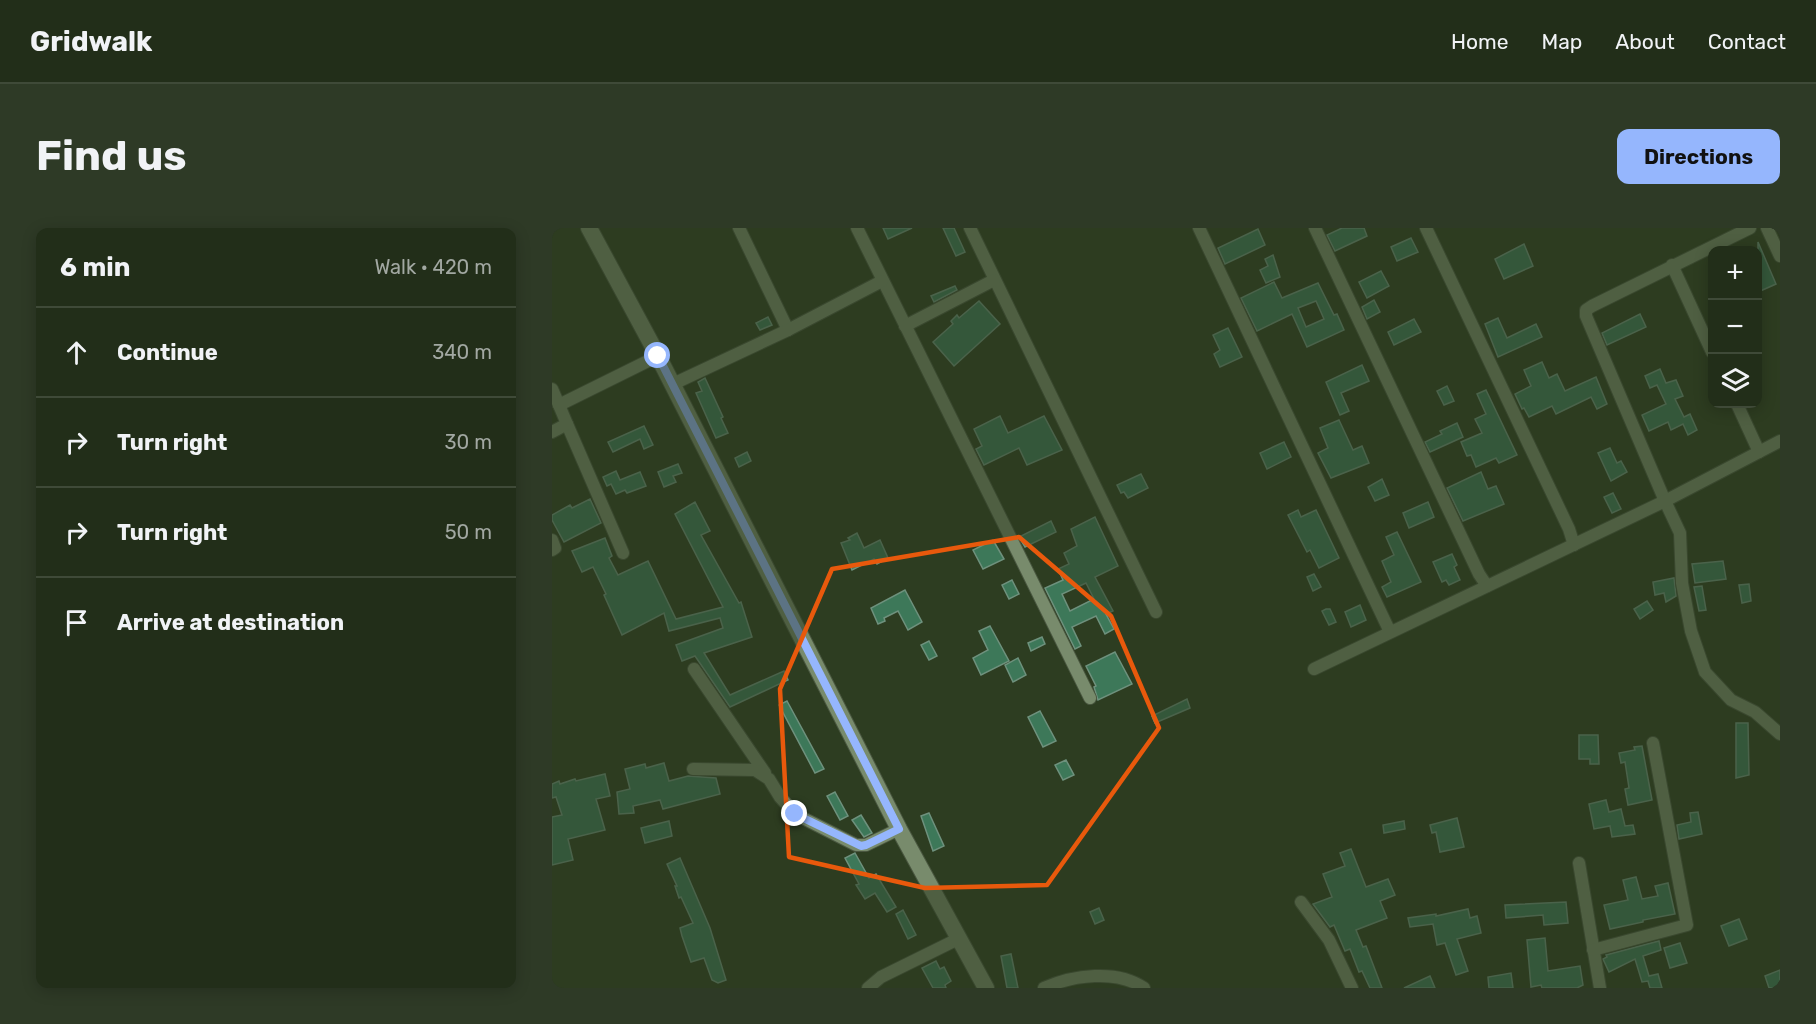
<!DOCTYPE html>
<html lang="en">
<head>
<meta charset="utf-8">
<style>
  :root { --surface:#222e19; --page:#2e3a26; --text:#f1f3f6; --muted:#a2a8a2; --line:#3f4a38; --accent:#95b6fd }
  body { margin:0; font-family:Rubik,sans-serif; background:var(--page); color:var(--text) }
  .controls { position:absolute; right:18px; top:18px; display:grid; overflow:hidden; border-radius:12px; box-shadow:0 3px 15px #0003 }
  .controls button { width:54px; height:54px; display:grid; place-items:center; padding:0; border:0; border-bottom:2px solid var(--line); background:var(--surface); color:var(--text); font:30px sans-serif }
  .stop { position:absolute; width:18px; height:18px; margin:-14px; border:4px solid #95b6fd; border-radius:50%; background:#fff }
  .stop.end { background:#95b6fd; border-color:#fff; box-shadow:0 2px 6px #0008 }
  .list { margin:0; padding:0; list-style:none }
  h2 { display:flex; justify-content:space-between; align-items:center; height:78px; margin:0; padding:0 24px; font-size:26px }
  h2 small { font-size:20px; font-weight:400; color:var(--muted) }
  .list li { display:grid; grid-template-columns:39px 1fr auto; gap:18px; align-items:center; box-sizing:border-box; height:90px; padding:0 24px; border-top:2px solid var(--line) }
  .list b { display:block; font-size:22px; white-space:nowrap }
  .list em { font-size:20px; font-style:normal; color:var(--muted) }
  .icon { flex:none; width:33px; height:33px; fill:none; stroke:currentColor; stroke-width:2; stroke-linecap:round; stroke-linejoin:round }
  .map { position:relative; flex:none; width:1228px; height:760px; overflow:hidden; border-radius:12px }
  header { display:flex; align-items:center; gap:36px; box-sizing:border-box; height:84px; padding:0 30px; background:var(--surface); border-bottom:2px solid var(--line) }
  header strong { font-size:28px }
  nav { display:flex; gap:33px; margin-inline-start:auto; font-size:21px }
  .intro { display:flex; align-items:center; justify-content:space-between; box-sizing:border-box; height:144px; padding:0 36px }
  h1 { margin:0; font-size:42px }
  .button { padding:15px 27px; border-radius:12px; background:var(--accent); color:#111; font-size:21px; font-weight:700 }
  main { display:flex; gap:36px; padding:0 36px }
  aside { flex:1; background:var(--surface); border-radius:12px; box-shadow:0 3px 15px #0003 }
  .map>svg:first-child { display:block }
  .building { fill:#3d7859; stroke:#6e917d; stroke-width:1.5; fill-rule:evenodd }
  .lines { fill:none; stroke-linecap:round; stroke-linejoin:round }
  .minor-casing { stroke:#4a5740; stroke-width:14 }
  .secondary-casing { stroke:#4a5740; stroke-width:18 }
  .minor { stroke:#788b6c; stroke-width:12 }
  .secondary { stroke:#788b6c; stroke-width:16 }
  .route { stroke:#95b6fd; stroke-width:8 }
  .marked { fill:none; stroke:#e8590c; stroke-width:4.5; stroke-linejoin:round }
</style>
</head>
<body>
<header>
<strong>Gridwalk</strong>
<nav><a>Home</a><a>Map</a><a>About</a><a>Contact</a></nav>
</header>
<div class="intro"><h1>Find us</h1><a class="button">Directions</a></div>
<main>
<aside>
<h2>6 min<small>Walk · 420 m</small></h2>
<ul class="list">
<li><svg class="icon" aria-label="ahead" viewBox="0 0 24 24"><path d="M12 20V5M6 11l6-6 6 6"/></svg><div><b>Continue</b></div><em>340 m</em></li>
<li><svg class="icon" aria-label="right" viewBox="0 0 24 24"><path d="M7 20v-9h11M14 6l5 5-5 5"/></svg><div><b>Turn right</b></div><em>30 m</em></li>
<li><svg class="icon" aria-label="right" viewBox="0 0 24 24"><path d="M7 20v-9h11M14 6l5 5-5 5"/></svg><div><b>Turn right</b></div><em>50 m</em></li>
<li><svg class="icon" aria-label="arrive" viewBox="0 0 24 24"><path d="M6 21V4h12l-3 4 3 4H6"/></svg><div><b>Arrive at destination</b></div></li>
</ul>
</aside>
<div class="map">
<svg width="1228" height="760" viewBox="0 0 1228 760">
  <rect width="100%" height="100%" fill="#2d3d21"/>
  <!-- building -->
  <g class="building">
    <polygon points="331,0 360,0 336,11"/>
    <polygon points="391,0 402,0 413,24 404,28"/>
    <polygon points="790,0 812,0 815,8 783,23 775,7"/>
    <polygon points="706,1 713,17 673,36 666,20"/>
    <polygon points="859,10 866,24 845,33 839,19"/>
    <polygon points="1206,14 1224,56 1206,64 1206,46 1209,45 1206,37"/>
    <polygon points="972,16 981,38 952,51 943,31"/>
    <polygon points="721,27 728,49 714,55 708,42 716,38 713,31"/>
    <polygon points="829,43 837,58 815,70 807,54"/>
    <path d="M722,54L730,70L766,55L782,87L785,86L792,102L755,119L740,86L705,103L689,70ZM764,73L772,91L754,99L746,80Z"/>
    <polygon points="403,58 405,62 382,74 379,68"/>
    <polygon points="822,72 828,84 815,91 810,79"/>
    <polygon points="427,73 448,96 402,138 381,114 401,96 399,93 405,87 407,90"/>
    <polygon points="1088,86 1094,99 1055,117 1050,105"/>
    <polygon points="216,89 220,97 208,102 204,95"/>
    <polygon points="946,90 955,110 984,96 990,109 946,129 933,96"/>
    <polygon points="862,91 869,104 842,117 836,104"/>
    <polygon points="676,100 690,129 668,139 662,126 668,122 661,107"/>
    <polygon points="990,134 997,150 1005,146 1013,163 1044,149 1055,176 1045,181 1039,169 1004,186 1000,178 977,189 972,180 970,181 963,166 979,158 972,142"/>
    <polygon points="810,137 817,153 789,165 797,183 788,187 774,154"/>
    <polygon points="1108,141 1114,155 1124,152 1131,168 1123,171 1132,189 1138,186 1145,202 1136,207 1131,196 1119,202 1116,194 1097,203 1090,187 1114,176 1105,157 1098,160 1093,148"/>
    <polygon points="153,150 171,189 169,190 176,205 164,210 144,165 150,163 146,154"/>
    <polygon points="895,158 902,173 892,177 885,163"/>
    <polygon points="934,162 965,227 947,235 944,230 924,239 919,227 915,228 909,214 930,205 923,191 934,186 925,166"/>
    <polygon points="448,188 456,205 492,188 510,222 475,237 467,220 432,237 424,221 430,218 422,201"/>
    <polygon points="787,192 801,222 810,218 817,235 779,250 766,225 776,220 768,200"/>
    <polygon points="905,195 911,209 878,224 873,214 890,206 888,203"/>
    <polygon points="92,198 101,217 92,221 88,211 61,224 56,214"/>
    <polygon points="732,214 739,229 715,241 708,225"/>
    <polygon points="1058,220 1065,235 1069,233 1075,244 1059,253 1046,225"/>
    <polygon points="195,224 199,233 187,239 183,230"/>
    <polygon points="126,236 130,245 121,248 124,254 112,259 106,244"/>
    <polygon points="64,243 68,252 88,244 94,258 75,265 73,262 64,266 59,256 55,258 51,249"/>
    <polygon points="929,244 936,261 944,258 952,276 911,293 895,260"/>
    <polygon points="589,246 596,260 576,270 572,264 569,265 565,257"/>
    <polygon points="830,251 837,267 823,273 816,259"/>
    <polygon points="1061,265 1069,281 1060,285 1052,269"/>
    <polygon points="38,271 49,295 12,314 0,292 0,287 18,277 20,280"/>
    <polygon points="143,274 158,303 149,307 187,375 189,374 200,409 152,425 178,467 232,443 236,452 178,479 143,428 130,433 124,417 171,400 168,390 117,403 112,385 70,407 52,367 54,366 41,339 30,344 20,323 53,310 60,328 57,330 66,347 96,333 124,391 171,379 123,286"/>
    <polygon points="876,274 882,289 857,300 851,285"/>
    <polygon points="746,282 749,289 764,282 787,330 767,340 758,322 755,324 736,287"/>
    <path d="M543,289L566,338L543,349L561,383L554,386L562,401L553,406L544,388L520,399L529,418L523,421L493,360L511,352L506,341L517,336L512,325L525,318L519,301ZM534,355L542,371L518,383L510,366Z"/>
    <polygon points="499,293 504,304 473,319 467,309"/>
    <polygon points="845,304 869,354 835,369 830,359 839,354 830,333 842,327 834,309"/>
    <polygon points="305,305 312,320 328,312 336,330 325,336 322,331 300,342 289,315 298,312 296,310"/>
    <polygon points="441,312 452,331 431,341 421,322"/>
    <polygon points="900,326 905,337 902,339 908,352 897,357 894,352 890,354 881,334"/>
    <polygon points="1171,333 1174,351 1143,355 1140,336"/>
    <polygon points="762,346 769,359 761,363 755,349"/>
    <polygon points="1122,350 1124,368 1114,374 1112,365 1103,367 1101,354"/>
    <polygon points="460,352 467,366 457,371 450,357"/>
    <polygon points="1197,356 1199,373 1190,375 1187,357"/>
    <polygon points="1150,358 1154,382 1147,383 1142,359"/>
    <polygon points="353,362 370,394 356,402 346,383 332,390 333,393 326,396 319,380"/>
    <polygon points="1095,373 1101,382 1088,391 1082,381"/>
    <polygon points="808,377 814,392 799,399 793,384"/>
    <polygon points="774,381 778,381 784,394 777,397 770,383"/>
    <polygon points="438,398 457,433 429,447 421,430 436,422 427,403"/>
    <polygon points="490,409 493,416 479,423 476,415"/>
    <polygon points="377,413 385,428 377,432 369,417"/>
    <polygon points="563,424 580,456 546,472 542,459 544,458 534,438"/>
    <polygon points="466,430 474,447 461,454 453,437"/>
    <polygon points="635,471 638,480 603,495 600,488"/>
    <polygon points="235,473 272,541 263,545 227,477"/>
    <polygon points="488,483 504,513 491,519 476,489"/>
    <polygon points="1184,495 1196,495 1197,547 1184,550"/>
    <polygon points="1027,507 1046,507 1047,536 1038,536 1038,531 1027,531"/>
    <polygon points="1090,518 1100,572 1076,577 1073,561 1077,560 1073,534 1069,535 1067,525 1083,522 1082,519"/>
    <polygon points="514,532 522,547 511,552 503,537"/>
    <polygon points="112,535 117,553 136,548 164,550 168,566 111,581 108,572 81,578 82,585 67,586 65,564 78,561 73,541 93,536 94,540"/>
    <polygon points="53,546 58,568 44,571 53,602 16,611 21,632 0,637 0,589 10,587 4,569 0,570 0,556 7,553 8,556 23,551 24,553"/>
    <polygon points="283,564 296,588 288,592 275,568"/>
    <polygon points="1054,572 1057,584 1069,581 1073,598 1081,597 1083,606 1060,609 1058,598 1042,601 1037,576"/>
    <polygon points="1146,584 1150,606 1127,611 1125,597 1139,594 1138,585"/>
    <polygon points="377,585 392,618 381,623 369,588"/>
    <polygon points="309,587 320,605 312,609 300,592"/>
    <polygon points="905,590 912,619 888,624 884,604 880,605 878,597"/>
    <polygon points="117,593 120,608 93,615 89,600"/>
    <polygon points="852,593 853,601 832,605 831,597"/>
    <polygon points="799,621 814,659 836,651 843,667 828,673 835,690 804,702 811,719 814,718 830,760 818,760 810,743 807,744 798,721 793,723 782,697 778,699 761,676 780,669 771,646 793,638 788,625"/>
    <polygon points="303,625 317,650 324,646 344,679 335,684 323,665 313,671 304,657 307,656 293,630"/>
    <polygon points="128,630 158,700 174,752 166,755 160,752 152,730 139,734 130,708 128,700 141,695 129,669 127,670 123,658 125,658 115,636"/>
    <polygon points="1084,649 1090,671 1106,668 1103,658 1116,655 1123,686 1091,692 1091,694 1058,701 1052,677 1076,672 1071,652"/>
    <polygon points="1014,674 1016,695 992,697 991,687 954,690 953,677"/>
    <polygon points="547,680 552,692 543,696 538,684"/>
    <polygon points="916,681 918,690 925,688 929,705 905,711 916,743 904,747 893,715 885,717 881,696 858,699 856,690 884,686 884,688"/>
    <polygon points="351,682 364,707 356,711 344,686"/>
    <polygon points="1187,691 1195,711 1177,718 1169,698"/>
    <polygon points="993,710 996,743 1028,738 1031,757 1025,760 990,760 989,757 979,759 975,712"/>
    <polygon points="1107,713 1109,722 1091,728 1097,748 1106,746 1110,760 1098,760 1096,753 1090,754 1083,731 1057,744 1051,731 1055,729 1054,727"/>
    <polygon points="1128,715 1135,735 1118,740 1112,720"/>
    <polygon points="459,726 466,760 455,760 449,728"/>
    <polygon points="384,733 388,741 392,739 399,753 393,757 394,760 381,760 370,740"/>
    <polygon points="1228,742 1228,760 1217,760 1213,748"/>
    <polygon points="959,745 961,760 937,760 936,749"/>
    <polygon points="878,748 883,760 852,760"/>
  </g>
  <g class="lines">
    <defs>
      <g id="minor">
        <polyline points="187,0 236,102"/>
        <polyline points="305,0 538,470"/>
        <polyline points="418,0 604,384"/>
        <polyline points="647,0 838,404"/>
        <polyline points="763,0 927,346 935,358"/>
        <polyline points="874,0 1017,301 1022,317"/>
        <polyline points="1198,0 1040,78 1034,82 1034,88 1113,273 1128,305 1130,355 1139,403 1153,444 1179,472 1203,484 1228,506"/>
        <polyline points="1215,0 1228,28"/>
        <polyline points="1120,37 1160,124"/>
        <polyline points="353,98 442,52"/>
        <polyline points="121,156 236,102 330,53"/>
        <polyline points="0,161 7,177"/>
        <polyline points="1185,176 1207,224"/>
        <polyline points="15,196 71,325"/>
        <polyline points="0,204 15,196 7,177 106,128"/>
        <polyline points="0,312 3,320 0,322"/>
        <polyline points="142,441 213,545"/>
        <polyline points="762,441 1113,273 1228,213"/>
        <polyline points="141,541 203,542 217,551 228,569 243,586 304,617 314,617 347,601"/>
        <polyline points="1027,635 1048,760"/>
        <polyline points="749,674 777,712 800,760"/>
        <polyline points="1041,722 1135,697 1101,515"/>
        <polyline points="316,760 329,749 408,710"/>
        <path d="M492,760C521,747 565,741 592,760"/>
      </g>
      <polyline id="secondary" points="37,0 106,128 347,601 434,760"/>
    </defs>
    <!-- minor casing -->
    <use href="#minor" class="minor-casing"/>
    <!-- secondary casing -->
    <use href="#secondary" class="secondary-casing"/>
    <!-- minor -->
    <use href="#minor" class="minor"/>
    <!-- secondary -->
    <use href="#secondary" class="secondary"/>
  </g>
  <g class="lines">
    <!-- route -->
    <polyline class="route" points="106,128 347,601 314,617 309,618 243,586"/>
  </g>
  <!-- marked area -->
  <path d="M0 0H1228V760H0ZM467,309L559,388L607,500L495,657L373,660L237,629L228,461L280,341Z" fill="#2d3d21" fill-opacity=".55" fill-rule="evenodd"/>
  <path class="marked" d="M467,309L559,388L607,500L495,657L373,660L237,629L228,461L280,341Z"/>
</svg>
<div class="controls">
<button>+</button>
<button>−</button>
<button><svg class="icon" aria-label="layers" viewBox="0 0 24 24"><path d="M12 4l9 5-9 5-9-5zM3 14l9 5 9-5"/></svg></button>
</div>
<div class="stop" style="left:106px;top:128px"></div>
<div class="stop end" style="left:243px;top:586px"></div>
</div>
</main>
</body>
</html>
